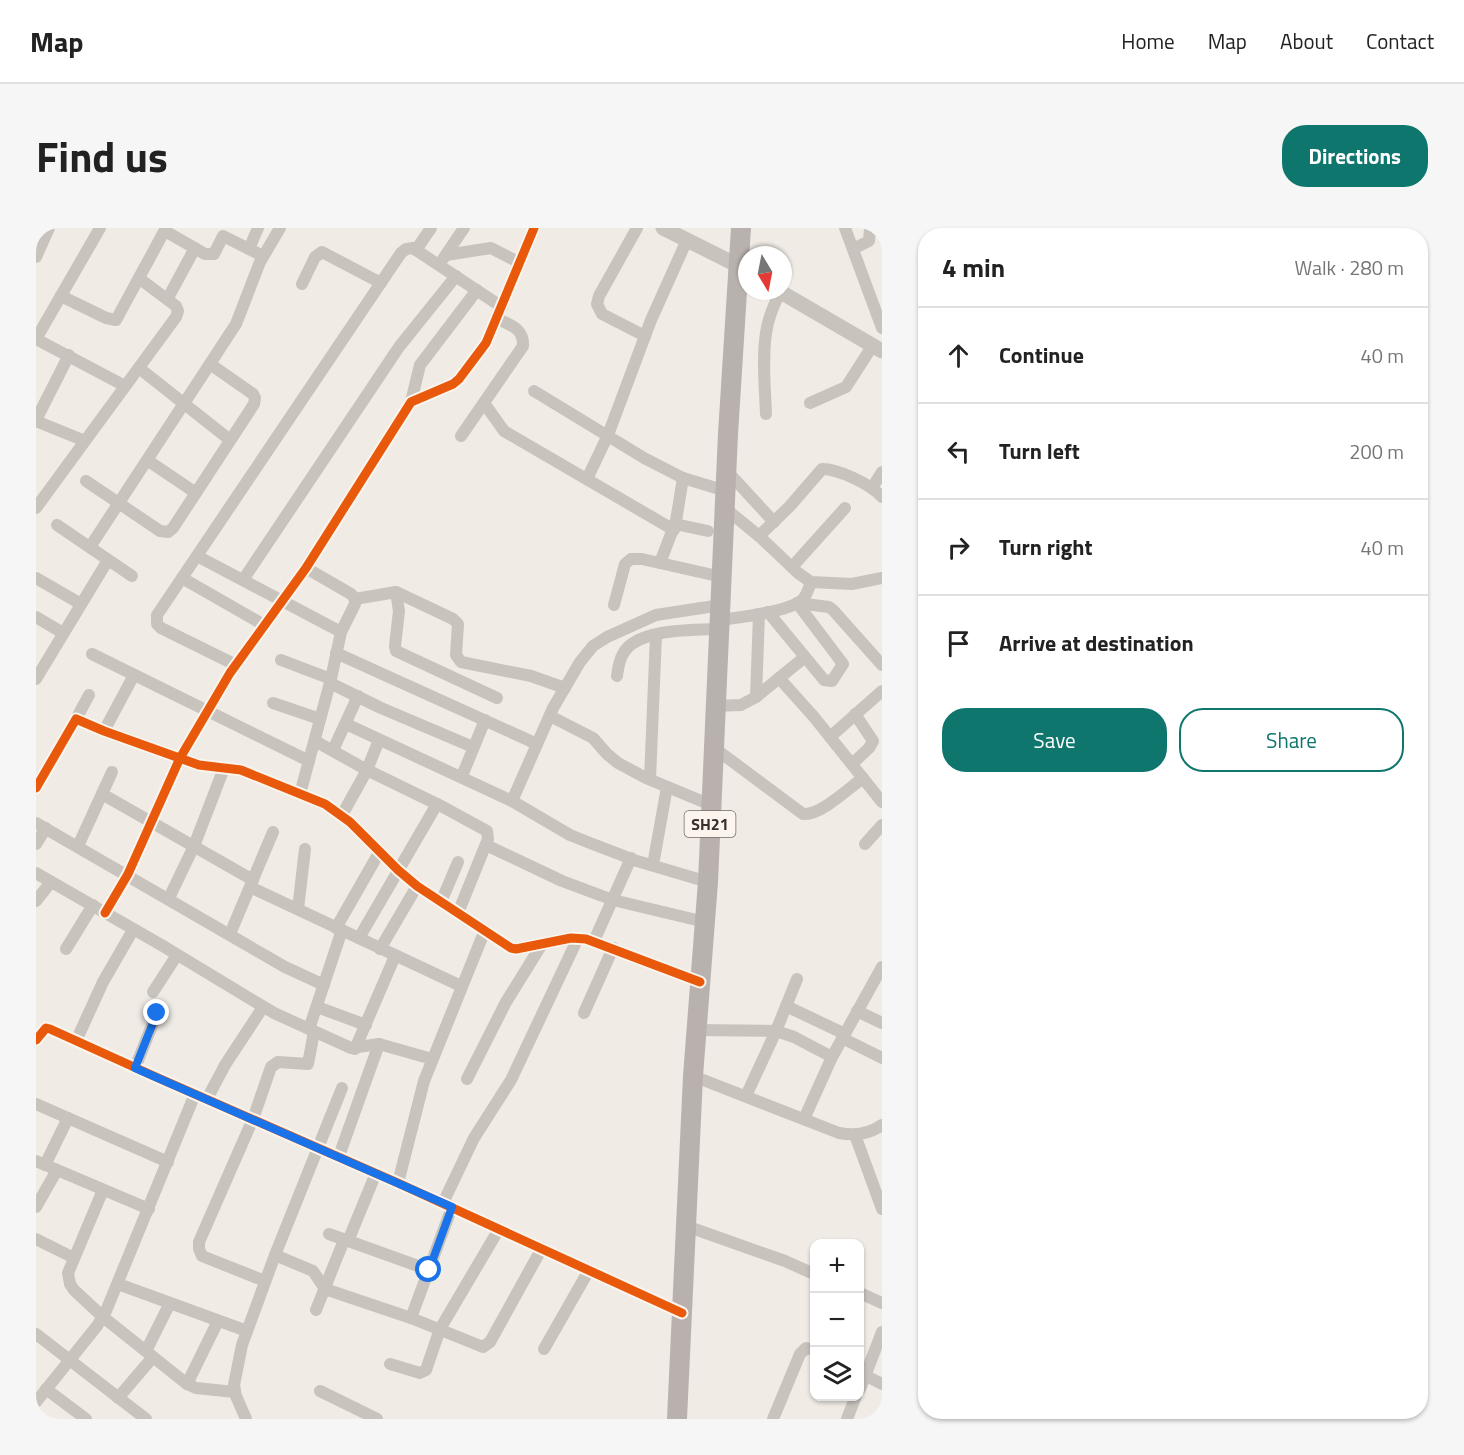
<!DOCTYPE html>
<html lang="en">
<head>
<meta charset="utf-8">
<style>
  :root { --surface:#fff; --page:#f6f6f6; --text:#222; --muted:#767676; --line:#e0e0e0; --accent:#0f766e }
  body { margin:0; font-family:"Titillium Web",sans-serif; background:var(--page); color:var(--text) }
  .controls { position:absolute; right:18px; bottom:18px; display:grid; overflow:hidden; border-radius:12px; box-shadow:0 2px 4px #0004 }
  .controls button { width:54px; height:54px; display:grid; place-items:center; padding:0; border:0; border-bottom:2px solid var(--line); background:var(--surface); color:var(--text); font:30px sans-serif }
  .compass { position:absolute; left:702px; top:18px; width:54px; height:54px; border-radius:50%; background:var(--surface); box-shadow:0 2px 4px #0004; rotate:170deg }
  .stop { position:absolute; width:18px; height:18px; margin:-14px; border:4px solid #1a73e8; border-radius:50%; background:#fff }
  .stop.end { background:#1a73e8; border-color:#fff; box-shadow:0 2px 6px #0008 }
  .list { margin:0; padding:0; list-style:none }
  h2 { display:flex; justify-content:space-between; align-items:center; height:78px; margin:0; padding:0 24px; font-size:26px }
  h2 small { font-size:20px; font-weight:400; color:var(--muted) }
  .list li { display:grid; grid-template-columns:39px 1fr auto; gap:18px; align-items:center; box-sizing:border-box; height:96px; padding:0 24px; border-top:2px solid var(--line) }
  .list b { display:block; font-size:22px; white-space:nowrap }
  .list em { font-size:20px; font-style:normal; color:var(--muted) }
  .actions { display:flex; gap:12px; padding:18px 24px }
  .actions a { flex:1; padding:14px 0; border:2px solid var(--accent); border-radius:24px; text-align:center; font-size:21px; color:var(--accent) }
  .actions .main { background:var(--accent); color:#fff }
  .icon { flex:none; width:33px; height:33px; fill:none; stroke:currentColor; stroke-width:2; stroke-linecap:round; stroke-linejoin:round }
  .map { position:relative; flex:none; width:846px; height:1191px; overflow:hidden; border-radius:24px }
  header { display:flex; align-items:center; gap:36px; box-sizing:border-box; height:84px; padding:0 30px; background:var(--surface); border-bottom:2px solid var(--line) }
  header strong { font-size:28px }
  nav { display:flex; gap:33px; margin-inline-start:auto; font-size:21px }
  .intro { display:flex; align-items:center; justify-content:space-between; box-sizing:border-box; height:144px; padding:0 36px }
  h1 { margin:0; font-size:42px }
  .button { padding:15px 27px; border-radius:24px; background:var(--accent); color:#fff; font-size:21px; font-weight:700 }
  main { display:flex; gap:36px; padding:0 36px }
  aside { flex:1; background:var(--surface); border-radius:24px; box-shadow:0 2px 4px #0004 }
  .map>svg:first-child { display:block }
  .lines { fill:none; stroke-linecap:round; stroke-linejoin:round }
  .minor { stroke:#c9c3be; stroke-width:12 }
  .tertiary { stroke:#c9c3be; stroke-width:15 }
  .primary { stroke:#b8b1ad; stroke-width:20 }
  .cycleway-casing { stroke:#fbf5ee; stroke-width:13 }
  .cycleway { stroke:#e8590c; stroke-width:9 }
  .route { stroke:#1a73e8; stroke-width:8 }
  .labels { text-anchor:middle; stroke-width:4.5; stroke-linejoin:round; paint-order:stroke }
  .shield { fill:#fbf5ee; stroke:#756b66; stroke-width:1.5 }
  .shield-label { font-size:16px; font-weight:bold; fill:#3b302b }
</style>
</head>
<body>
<header>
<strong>Map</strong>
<nav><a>Home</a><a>Map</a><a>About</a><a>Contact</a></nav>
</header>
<div class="intro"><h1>Find us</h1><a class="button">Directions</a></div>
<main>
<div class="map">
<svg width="846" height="1191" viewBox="0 0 846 1191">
  <rect width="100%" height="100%" fill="#f0ebe5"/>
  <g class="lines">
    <!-- minor -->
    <g class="minor">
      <polyline points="601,0 563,68 561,76 566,86 609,108"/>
      <polyline points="809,0 846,100"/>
      <polyline points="129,3 169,26 178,26 187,8 227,28"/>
      <polyline points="213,21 222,0"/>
      <polyline points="817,21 833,13 834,0"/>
      <polyline points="380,22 395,0"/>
      <polyline points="410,27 455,20 484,35"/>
      <polyline points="0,29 13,0"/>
      <polyline points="407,31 428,0"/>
      <polyline points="266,56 279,29 286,24 345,55"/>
      <polyline points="25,68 70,90 80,92 130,0"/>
      <polyline points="132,70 159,20"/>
      <polyline points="0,111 64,0"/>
      <polyline points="0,111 89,158"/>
      <polyline points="103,140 194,212"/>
      <polyline points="498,163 608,230 647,250 690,263"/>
      <polyline points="375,174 384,137 441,62"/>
      <polyline points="448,175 468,203 638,302"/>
      <polyline points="774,175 810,159 837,117"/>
      <path d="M730,186C729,160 726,131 730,105C732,90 738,77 744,64"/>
      <polyline points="0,192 33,127"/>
      <polyline points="0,193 49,213 140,89 142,83 140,78 104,51"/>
      <path d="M425,208L487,118C488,101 475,97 462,91"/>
      <polyline points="111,232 160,265"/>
      <polyline points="691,243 738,294"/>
      <polyline points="551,251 572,207 615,92 651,12"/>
      <polyline points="50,253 124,303 132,304 137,300 218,176 219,170 217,166 174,136"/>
      <polyline points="836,260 846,244"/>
      <polyline points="0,280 49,213"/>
      <polyline points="690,281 723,308 762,345 775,354 816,356 846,350"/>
      <polyline points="639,296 672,303"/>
      <polyline points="21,297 96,348"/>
      <path d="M723,308L754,278L786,241C803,241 834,256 846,269"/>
      <polyline points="54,319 200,96 224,34 244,0"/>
      <polyline points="161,328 305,404"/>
      <polyline points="624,335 640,293 647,250"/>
      <polyline points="756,339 809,280"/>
      <polyline points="0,350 45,376"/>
      <polyline points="146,350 228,397"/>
      <polyline points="207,352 363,119 420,48"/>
      <polyline points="360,364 363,383 359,418 360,423 461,470"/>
      <polyline points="319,371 360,364 417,391 422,396 420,427 425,434 495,448 529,460"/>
      <polyline points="761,375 793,379 797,382 846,437"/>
      <polyline points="578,377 589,336 595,331 606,331 686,349"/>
      <polyline points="732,384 788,452 796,453 807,436 761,375"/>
      <polyline points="0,389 27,405"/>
      <path d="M685,392C703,389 755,384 767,371C771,367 773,359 775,354"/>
      <polyline points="300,425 501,516"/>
      <polyline points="56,426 273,533"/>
      <polyline points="245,432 295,451"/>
      <polyline points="200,437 125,400 121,396 121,387 365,25 370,21 377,20 466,79"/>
      <path d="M581,448C582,441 583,432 587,426C600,400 659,402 684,401"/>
      <polyline points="743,450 778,489 846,574"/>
      <polyline points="0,451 72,332"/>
      <polyline points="294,455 345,480 437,519"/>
      <polyline points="720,469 723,386"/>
      <polyline points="237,475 284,491"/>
      <polyline points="680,478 705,477 720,469 769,429"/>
      <polyline points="514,488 557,510 571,526 582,535 610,550 675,577"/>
      <polyline points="40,491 53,467"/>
      <polyline points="310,496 476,573 534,607 554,615 601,633 672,654"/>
      <polyline points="68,503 98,447"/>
      <polyline points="794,509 846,463"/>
      <polyline points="279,513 331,542 407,579 451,603 452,611 422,685"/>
      <path d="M677,519L767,586C784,588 813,560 827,550"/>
      <polyline points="297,522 322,468"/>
      <polyline points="816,536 833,520 837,513 819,486"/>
      <polyline points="426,548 449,492"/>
      <polyline points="614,551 620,407"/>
      <polyline points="0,560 40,491 68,503 163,537 205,542 289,576 314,594 362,642 381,658 475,720 480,721 535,710 550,711 664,754"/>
      <polyline points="66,566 217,652"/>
      <polyline points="264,566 295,451 305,404 319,376 319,371 315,366 270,340"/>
      <polyline points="476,573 517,480 544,434 557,418 571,409 620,387 685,377"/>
      <polyline points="306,587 331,542 343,512"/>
      <polyline points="0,595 249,739 288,757"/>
      <polyline points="0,616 10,600"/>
      <polyline points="829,616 846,597"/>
      <polyline points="450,617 526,653 577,672 669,694"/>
      <polyline points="42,618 76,544"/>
      <polyline points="617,637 631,559"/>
      <polyline points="0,645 127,718 238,785 315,820 343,816 396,831"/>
      <polyline points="214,659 425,758"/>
      <polyline points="133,670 158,618 188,540"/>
      <polyline points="0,673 15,654"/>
      <polyline points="405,674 422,634"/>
      <polyline points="262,681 269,621"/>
      <polyline points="69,685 92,646 144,530 194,445 270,340 375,174 417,156 423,151 450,115 498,0"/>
      <polyline points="300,700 344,623"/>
      <polyline points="194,706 237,604"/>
      <polyline points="323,710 401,576"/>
      <polyline points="558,713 595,630"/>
      <polyline points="30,721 57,677"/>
      <polyline points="344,721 381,658"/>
      <polyline points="117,764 141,727"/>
      <polyline points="750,778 809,806"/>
      <polyline points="281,779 330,797"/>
      <polyline points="821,783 846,795"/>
      <polyline points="548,785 577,720"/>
      <polyline points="273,801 306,702"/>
      <polyline points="660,802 740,803 758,809 796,829"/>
      <polyline points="806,810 846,830"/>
      <polyline points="0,812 10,800 14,801 120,849 362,955 646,1085"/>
      <polyline points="40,813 67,754 97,702"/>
      <polyline points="319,821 359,728"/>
      <polyline points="99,840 121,785"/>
      <path d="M657,848L803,905C818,908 833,906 846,897"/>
      <polyline points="431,851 470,774 506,716"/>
      <polyline points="710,868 740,803 761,751"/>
      <polyline points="171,871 189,837 227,779"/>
      <polyline points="0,876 132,934"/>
      <polyline points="768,891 796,829 846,739"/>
      <polyline points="819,907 846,981"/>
      <polyline points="303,928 343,816"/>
      <polyline points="0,933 113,981"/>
      <polyline points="9,937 32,890"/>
      <polyline points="362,955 388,853 449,702"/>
      <polyline points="67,962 32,1045 34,1056 38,1062 67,1089 151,1156 160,1160 199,1164"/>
      <polyline points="407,975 438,910 475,852 542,710"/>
      <polyline points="0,979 21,942"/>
      <polyline points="650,998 749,1033 778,1046"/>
      <polyline points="293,1006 393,1042"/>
      <polyline points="0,1011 38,1030"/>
      <polyline points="312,1013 340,945"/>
      <polyline points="239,1027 277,1043 289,1061 375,1090 447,1119 454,1114 506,1020"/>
      <polyline points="229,1053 166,1028 163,1021 163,1014 217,891 235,839 242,834 272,836 278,804"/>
      <polyline points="82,1056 211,1103"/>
      <polyline points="824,1065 846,1075"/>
      <polyline points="280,1082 308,1012"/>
      <polyline points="375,1090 416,979"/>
      <polyline points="0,1106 110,1191"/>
      <polyline points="508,1121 553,1042"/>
      <polyline points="110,1123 134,1075"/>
      <polyline points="354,1136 384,1145 390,1142 404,1101 463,1001"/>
      <polyline points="824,1145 846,1156"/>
      <polyline points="151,1156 182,1093"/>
      <polyline points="10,1161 50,1191"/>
      <polyline points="824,1161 846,1104"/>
      <polyline points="284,1163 341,1191"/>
      <polyline points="82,1170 117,1129"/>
      <polyline points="0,1174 61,1098 70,1083 159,866"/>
      <polyline points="210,1191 200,1168 198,1157 206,1117 239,1027 306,860"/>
      <polyline points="737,1191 764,1126 770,1120 778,1122"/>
      <polyline points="811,1191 820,1168"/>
    </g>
    <!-- tertiary -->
    <g class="tertiary">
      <polyline points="627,0 711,42"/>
      <polyline points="743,63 846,123"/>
    </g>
    <!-- primary -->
    <polyline class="primary" points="641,1191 657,848 672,654 692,206 705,0"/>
    <defs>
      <g id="cycleway">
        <polyline points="0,560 40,491 68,503 163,537 205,542 289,576 314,594 362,642 381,658 475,720 480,721 535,710 550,711 664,754"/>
        <polyline points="69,685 92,646 144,530 194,445 270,340 375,174 417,156 423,151 450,115 498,0"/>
        <polyline points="0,812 10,800 14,801 120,849 362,955 646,1085"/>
      </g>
    </defs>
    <!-- cycleway casing -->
    <use href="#cycleway" class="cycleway-casing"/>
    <!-- cycleway -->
    <use href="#cycleway" class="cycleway"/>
  </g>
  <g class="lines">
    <!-- route -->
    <polyline class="route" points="121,785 99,840 416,979 393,1042"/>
  </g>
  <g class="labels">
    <!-- shield labels -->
    <rect class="shield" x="648.5" y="583" width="51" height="26" rx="4.5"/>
    <g class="shield-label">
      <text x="674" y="602">SH21</text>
    </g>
  </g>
</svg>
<div class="controls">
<button>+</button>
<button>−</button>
<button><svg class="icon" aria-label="layers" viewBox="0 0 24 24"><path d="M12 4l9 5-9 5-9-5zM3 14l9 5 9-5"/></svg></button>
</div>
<svg class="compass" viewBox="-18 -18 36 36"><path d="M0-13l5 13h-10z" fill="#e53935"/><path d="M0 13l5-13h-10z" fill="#767676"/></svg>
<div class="stop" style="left:393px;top:1042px"></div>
<div class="stop end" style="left:121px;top:785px"></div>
</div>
<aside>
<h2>4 min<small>Walk · 280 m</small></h2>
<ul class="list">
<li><svg class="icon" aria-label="ahead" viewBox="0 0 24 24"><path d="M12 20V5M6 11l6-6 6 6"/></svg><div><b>Continue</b></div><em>40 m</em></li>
<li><svg class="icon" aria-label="left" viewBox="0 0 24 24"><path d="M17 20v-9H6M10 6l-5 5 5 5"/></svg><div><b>Turn left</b></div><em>200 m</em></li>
<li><svg class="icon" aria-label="right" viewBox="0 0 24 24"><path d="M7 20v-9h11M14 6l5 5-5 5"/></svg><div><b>Turn right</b></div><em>40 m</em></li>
<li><svg class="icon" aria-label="arrive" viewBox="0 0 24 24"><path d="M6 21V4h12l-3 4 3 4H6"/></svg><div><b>Arrive at destination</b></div></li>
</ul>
<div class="actions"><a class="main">Save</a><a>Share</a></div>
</aside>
</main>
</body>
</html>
